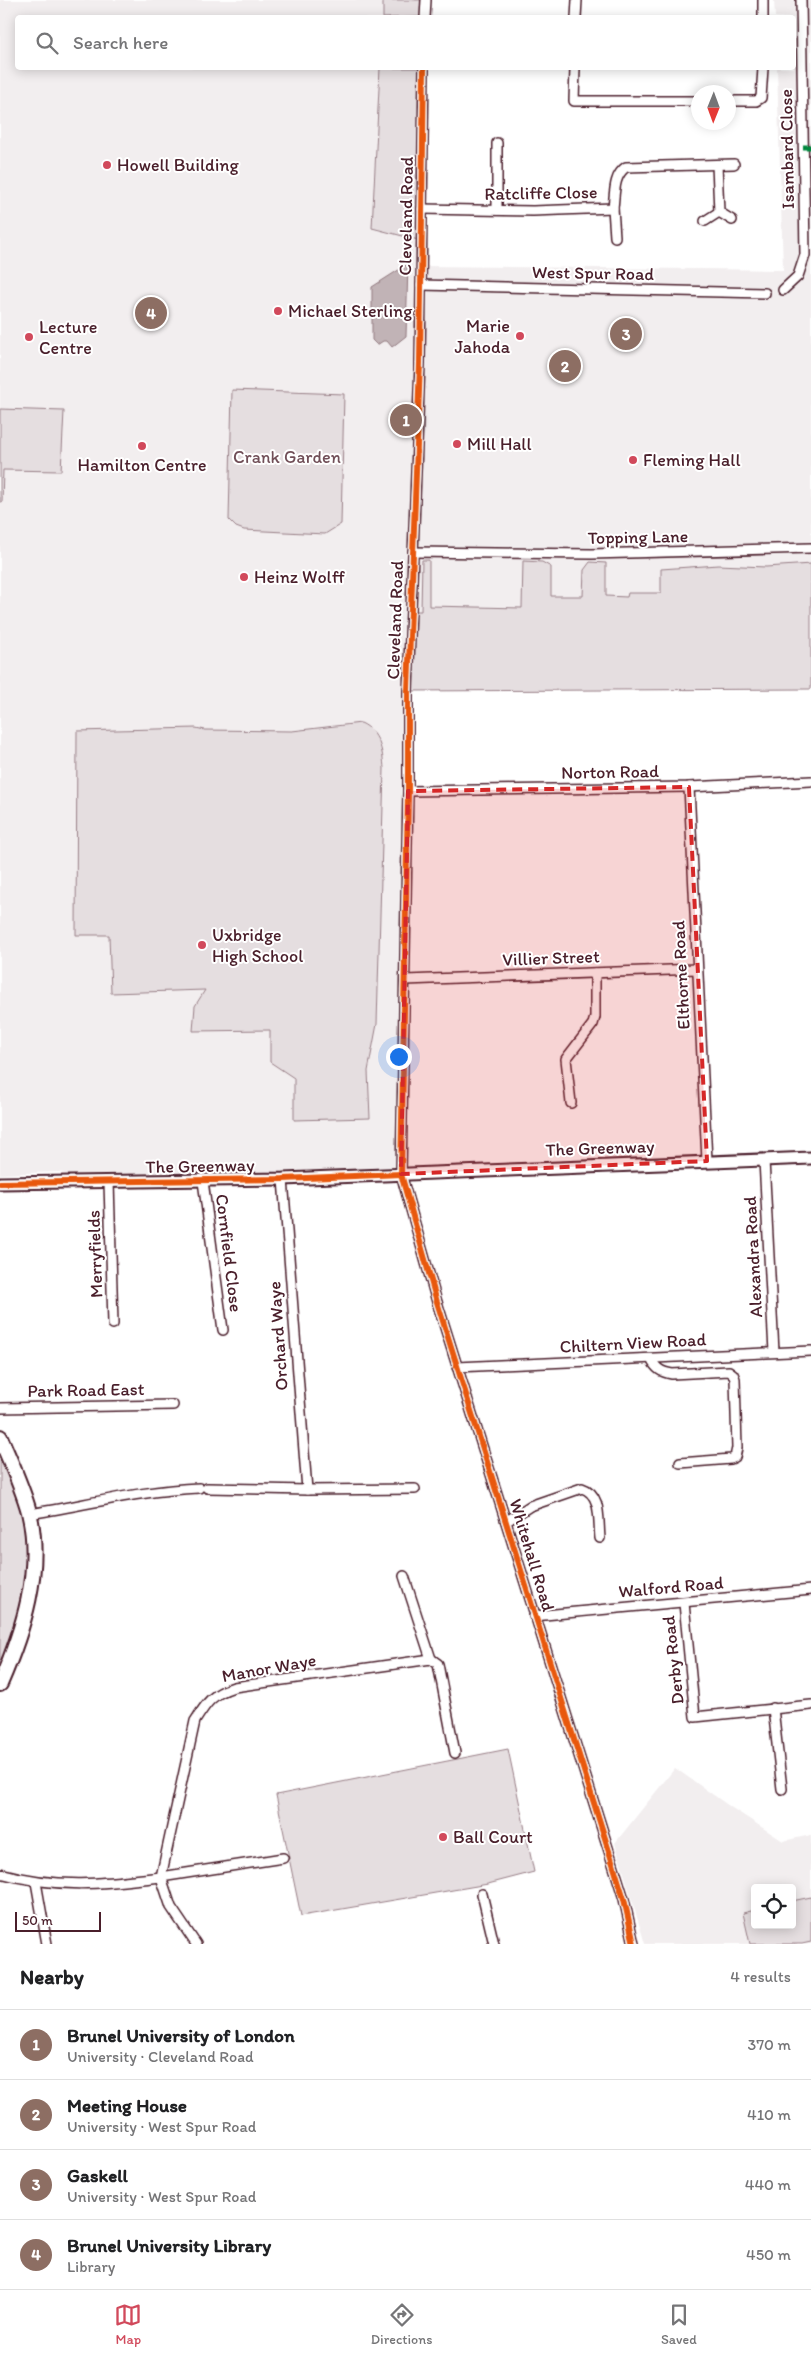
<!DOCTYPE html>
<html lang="en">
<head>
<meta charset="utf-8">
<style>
  :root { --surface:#fff; --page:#f6f6f6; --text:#202124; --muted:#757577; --line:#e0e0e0; --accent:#d1495b }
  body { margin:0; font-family:Itim,sans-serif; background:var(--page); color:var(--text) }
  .controls { position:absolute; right:15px; bottom:15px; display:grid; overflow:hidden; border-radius:5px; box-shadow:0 2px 12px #0003 }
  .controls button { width:45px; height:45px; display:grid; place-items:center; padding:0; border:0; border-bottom:1px solid var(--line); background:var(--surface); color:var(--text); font:25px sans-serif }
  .compass { position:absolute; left:691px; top:85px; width:45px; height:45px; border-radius:50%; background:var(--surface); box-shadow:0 2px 12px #0003; rotate:181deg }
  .scale { position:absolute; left:15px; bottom:12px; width:86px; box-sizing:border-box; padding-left:5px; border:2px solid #4a1f2b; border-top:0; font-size:14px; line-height:18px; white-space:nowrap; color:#4a1f2b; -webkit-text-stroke:4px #fff; paint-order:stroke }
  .you { position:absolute; left:398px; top:1056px; width:18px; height:18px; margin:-12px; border:4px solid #fff; border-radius:50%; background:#1a73e8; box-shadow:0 0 0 8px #1a73e833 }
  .badge { display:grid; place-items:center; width:32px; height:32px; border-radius:50%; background:var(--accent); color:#fff; font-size:16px; font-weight:700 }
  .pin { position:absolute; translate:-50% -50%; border:2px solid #fff; box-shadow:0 1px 5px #0006 }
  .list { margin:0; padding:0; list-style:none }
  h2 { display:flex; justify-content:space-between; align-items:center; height:65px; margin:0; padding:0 20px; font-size:21px }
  h2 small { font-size:16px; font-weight:400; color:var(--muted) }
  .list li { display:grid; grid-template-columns:32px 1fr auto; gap:15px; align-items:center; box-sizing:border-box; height:70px; padding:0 20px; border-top:1px solid var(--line) }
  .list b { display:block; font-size:19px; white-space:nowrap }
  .list p { margin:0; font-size:16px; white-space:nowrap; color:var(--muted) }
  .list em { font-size:16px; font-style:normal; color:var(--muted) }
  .icon { flex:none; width:28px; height:28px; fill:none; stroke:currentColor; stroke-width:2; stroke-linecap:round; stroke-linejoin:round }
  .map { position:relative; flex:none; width:811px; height:1944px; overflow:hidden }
  .search { position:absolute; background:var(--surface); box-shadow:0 2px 12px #0003; left:15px; right:15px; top:15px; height:55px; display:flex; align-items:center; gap:12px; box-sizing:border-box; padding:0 18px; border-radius:5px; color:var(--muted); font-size:19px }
  .sheet { height:345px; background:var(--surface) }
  nav { display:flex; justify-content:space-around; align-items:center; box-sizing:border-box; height:70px; border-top:1px solid var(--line); background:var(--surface); font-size:14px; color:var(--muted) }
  nav a { display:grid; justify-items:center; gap:2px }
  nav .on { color:var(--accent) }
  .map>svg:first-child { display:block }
  .built { fill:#f2eeef; fill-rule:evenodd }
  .green { fill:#e5dee0; stroke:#987e86 }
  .water { fill:#c1b3b6; stroke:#91787e }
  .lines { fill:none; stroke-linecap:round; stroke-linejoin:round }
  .minor-casing { stroke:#4a1f2b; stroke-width:12 }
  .tertiary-casing { stroke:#4a1f2b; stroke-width:15 }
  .primary-casing { stroke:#4a1f2b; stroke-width:18 }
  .minor { stroke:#fff; stroke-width:9 }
  .tertiary { stroke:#fff; stroke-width:11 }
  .primary { stroke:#fff; stroke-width:14 }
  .quiet { stroke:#00873e; stroke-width:5; stroke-dasharray:10 5; stroke-linecap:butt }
  .cycleway-casing { stroke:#fff; stroke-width:9 }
  .cycleway { stroke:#e8590c; stroke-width:6 }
  .marked { fill:#d62828; fill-opacity:0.2; stroke:#d62828; stroke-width:4; stroke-dasharray:10 6; stroke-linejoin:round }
  .poi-dot { fill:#d1495b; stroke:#fff; stroke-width:2 }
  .labels { text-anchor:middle; stroke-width:4; stroke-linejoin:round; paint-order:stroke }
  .street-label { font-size:18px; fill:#4a1f2b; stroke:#fff }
  .poi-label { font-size:18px; fill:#4a1f2b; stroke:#fff; text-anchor:start }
  .park-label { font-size:18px; fill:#714f58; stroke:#fff }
</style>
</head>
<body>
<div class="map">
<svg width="811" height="1944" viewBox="0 0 811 1944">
  <rect width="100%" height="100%" fill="#fff"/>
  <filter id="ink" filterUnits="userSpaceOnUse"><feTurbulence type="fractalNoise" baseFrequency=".02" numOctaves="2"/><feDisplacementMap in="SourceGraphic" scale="10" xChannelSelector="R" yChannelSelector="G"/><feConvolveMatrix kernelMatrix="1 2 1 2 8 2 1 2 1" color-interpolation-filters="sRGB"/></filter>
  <g filter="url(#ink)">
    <!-- built -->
    <g class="built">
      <polygon points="0,0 383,0 383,18 18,18 18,68 380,68 372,228 422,241 421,266 783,270 777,68 794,68 794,18 775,17 774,0 811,0 811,570 620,611 410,611 401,1174 96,1182 59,1172 0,1174"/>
      <path d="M675,1768L732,1808L783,1841L811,1835V1944H645L615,1843ZM755,1888H792V1925H755Z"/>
    </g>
    <!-- green -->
    <g class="green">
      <polygon points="383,0 423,0 422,17 383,18"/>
      <polygon points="380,68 422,68 422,241 372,228"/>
      <polygon points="232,390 344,394 341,524 325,534 244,530 236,527 229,520"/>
      <polygon points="0,409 64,411 61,471 3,470 2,502 0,502"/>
      <polygon points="422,560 429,560 429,606 522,608 523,561 542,562 551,567 551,596 583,596 584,570 590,562 606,563 606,596 627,597 628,593 661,593 661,569 718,565 766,567 811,564 811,689 408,691 410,611 421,611"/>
      <path d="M361,723C379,731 383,751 384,769L377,1024L368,1071L370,1118L294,1120V1078L270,1062V1030L193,1031L195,1006L205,990L111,993L109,935H76L77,731L196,728L205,730L292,731Z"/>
      <polygon points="0,1437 24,1494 33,1577 0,1684"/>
      <polygon points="508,1749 534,1872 488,1884 301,1916 276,1795"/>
      <polygon points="811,1897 811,1942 802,1944 750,1944 743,1913 755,1910 755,1925 792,1925 792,1901"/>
    </g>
    <!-- water -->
    <polygon class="water" points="408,264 406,336 392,347 387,341 383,341 377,345 372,340 372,287"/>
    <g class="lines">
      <defs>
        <g id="minor">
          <polyline points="425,18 426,0"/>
          <polyline points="576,18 577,0"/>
          <polyline points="763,18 763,0"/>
          <polyline points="424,68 420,363 408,691 408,791 401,1174 437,1302 624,1899 634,1944"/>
          <polyline points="575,68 574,101 698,101"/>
          <polyline points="728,101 756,101 761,98 763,68"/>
          <polyline points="497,143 497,210"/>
          <polyline points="717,165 719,212 732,220"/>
          <polyline points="613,208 615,237"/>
          <path d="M422,209L533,211L613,208C615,194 613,176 626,167L734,164"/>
          <polyline points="705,221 719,212"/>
          <polyline points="421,285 765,293"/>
          <polyline points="783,290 798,276 805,255 801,0"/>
          <polyline points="413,552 592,554 811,548"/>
          <polyline points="689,787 707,1161"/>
          <polyline points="408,791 689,787 811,781"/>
          <polyline points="406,980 697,969"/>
          <polyline points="571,1103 566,1059 593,1024 595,1017 595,973"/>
          <polyline points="764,1160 774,1352"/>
          <polyline points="283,1179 307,1490 415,1489"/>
          <polyline points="203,1181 223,1330"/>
          <polyline points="109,1182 113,1324"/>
          <path d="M651,1359C656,1369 661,1372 672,1374L729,1371L733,1374L735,1379L737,1448L735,1457L731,1459L680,1463"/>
          <polyline points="457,1367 811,1351"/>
          <polyline points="0,1408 173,1405"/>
          <polyline points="207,1488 307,1490"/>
          <path d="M29,1514C86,1505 142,1490 199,1488"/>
          <path d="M507,1521L530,1506L582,1488C602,1494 598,1520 600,1538"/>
          <polyline points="404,1576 431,1659"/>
          <polyline points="684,1603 695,1717 811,1705"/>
          <polyline points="534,1616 811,1590"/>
          <polyline points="773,1708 782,1789"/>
          <path d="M0,1873C58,1889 102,1884 161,1877L195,1721C207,1702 212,1694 234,1687L431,1659L438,1664L455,1753"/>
          <polyline points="36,1882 47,1944"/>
          <polyline points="482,1894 494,1944"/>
          <polyline points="196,1944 171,1907 161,1877 283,1858"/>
        </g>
        <polyline id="tertiary" points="0,1183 283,1179 811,1158"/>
        <path id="primary" d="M0,1437C10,1461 22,1486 29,1512C43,1570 23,1631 0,1684"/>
      </defs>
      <!-- minor casing -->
      <use href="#minor" class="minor-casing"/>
      <!-- tertiary casing -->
      <use href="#tertiary" class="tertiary-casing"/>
      <!-- primary casing -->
      <use href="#primary" class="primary-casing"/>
      <!-- minor -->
      <use href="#minor" class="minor"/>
      <!-- tertiary -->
      <use href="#tertiary" class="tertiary"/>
      <!-- primary -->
      <use href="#primary" class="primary"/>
      <!-- quiet -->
      <polyline class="quiet" points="803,147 811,147"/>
      <defs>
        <g id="cycleway">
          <polyline points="424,68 420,363 408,691 408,791 401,1174 437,1302 624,1899 634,1944"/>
          <polyline points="0,1183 283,1179 401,1174"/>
        </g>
      </defs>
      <!-- cycleway casing -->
      <use href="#cycleway" class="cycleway-casing"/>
      <!-- cycleway -->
      <use href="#cycleway" class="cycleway"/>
    </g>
  </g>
  <!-- marked area -->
  <path class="marked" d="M689,787L707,1161L401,1174L408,791Z"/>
  <!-- markers -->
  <g class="poi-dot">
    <circle cx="107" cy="165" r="5"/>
    <circle cx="278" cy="311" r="5"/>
    <circle cx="520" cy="336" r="5"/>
    <circle cx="29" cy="337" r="5"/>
    <circle cx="457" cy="444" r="5"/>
    <circle cx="142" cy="446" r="5"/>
    <circle cx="633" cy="460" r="5"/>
    <circle cx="244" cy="577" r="5"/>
    <circle cx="202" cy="945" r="5"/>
    <circle cx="443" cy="1837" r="5"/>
  </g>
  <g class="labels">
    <!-- street labels -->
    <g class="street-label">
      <text transform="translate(787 149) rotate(-91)" y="6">Isambard Close</text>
      <text transform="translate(541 193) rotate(-1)" y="6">Ratcliffe Close</text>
      <text transform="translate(406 216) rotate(-89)" y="6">Cleveland Road</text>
      <text transform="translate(593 273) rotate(1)" y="6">West Spur Road</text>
      <text transform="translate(638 537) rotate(-1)" y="6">Topping Lane</text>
      <text transform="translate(395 620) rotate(-88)" y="6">Cleveland Road</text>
      <text transform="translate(610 772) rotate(-1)" y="6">Norton Road</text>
      <text transform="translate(551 958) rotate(-2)" y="6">Villier Street</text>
      <text transform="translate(681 975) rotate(-93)" y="6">Elthorne Road</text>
      <text transform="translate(600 1148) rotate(-2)" y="6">The Greenway</text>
      <text transform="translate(200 1166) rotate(-1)" y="6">The Greenway</text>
      <text transform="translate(229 1253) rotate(83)" y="6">Cornfield Close</text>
      <text transform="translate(95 1254) rotate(-92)" y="6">Merryfields</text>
      <text transform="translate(753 1257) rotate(-93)" y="6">Alexandra Road</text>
      <text transform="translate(278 1336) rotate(-94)" y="6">Orchard Waye</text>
      <text transform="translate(633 1343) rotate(-3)" y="6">Chiltern View Road</text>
      <text transform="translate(86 1390) rotate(-1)" y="6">Park Road East</text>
      <text transform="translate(532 1555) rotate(73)" y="6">Whitehall Road</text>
      <text transform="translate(671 1587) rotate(-5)" y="6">Walford Road</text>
      <text transform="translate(673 1660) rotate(-96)" y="6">Derby Road</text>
      <text transform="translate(269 1668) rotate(-10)" y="6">Manor Waye</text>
    </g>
    <!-- poi labels -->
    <g class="poi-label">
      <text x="117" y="171">Howell Building</text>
      <text x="288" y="317">Michael Sterling</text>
      <text x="510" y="332" text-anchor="end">Marie<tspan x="510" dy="21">Jahoda</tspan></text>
      <text x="39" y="333">Lecture<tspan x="39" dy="21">Centre</tspan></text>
      <text x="467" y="450">Mill Hall</text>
      <text x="643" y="466">Fleming Hall</text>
      <text x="142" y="471" text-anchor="middle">Hamilton Centre</text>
      <text x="254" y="583">Heinz Wolff</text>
      <text x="212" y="941">Uxbridge<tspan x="212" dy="21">High School</tspan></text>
      <text x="453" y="1843">Ball Court</text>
    </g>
    <!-- park labels -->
    <g class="park-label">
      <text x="287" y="463">Crank Garden</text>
    </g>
  </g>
</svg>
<div class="controls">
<button><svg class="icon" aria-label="locate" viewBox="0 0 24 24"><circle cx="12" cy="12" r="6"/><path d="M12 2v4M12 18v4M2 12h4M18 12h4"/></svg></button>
</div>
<svg class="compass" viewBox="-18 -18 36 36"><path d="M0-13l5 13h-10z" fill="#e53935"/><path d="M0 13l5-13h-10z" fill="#757577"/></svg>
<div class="scale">50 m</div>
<div class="you"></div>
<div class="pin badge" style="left:406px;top:420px;background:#8d6e63">1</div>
<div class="pin badge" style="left:565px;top:366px;background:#8d6e63">2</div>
<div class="pin badge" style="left:626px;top:334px;background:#8d6e63">3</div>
<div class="pin badge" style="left:151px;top:313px;background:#8d6e63">4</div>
<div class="search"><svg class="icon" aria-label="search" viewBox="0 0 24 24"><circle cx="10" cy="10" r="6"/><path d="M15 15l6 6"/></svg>Search here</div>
</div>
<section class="sheet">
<h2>Nearby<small>4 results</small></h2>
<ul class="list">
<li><span class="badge" style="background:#8d6e63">1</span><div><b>Brunel University of London</b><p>University · Cleveland Road</p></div><em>370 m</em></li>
<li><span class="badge" style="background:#8d6e63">2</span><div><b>Meeting House</b><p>University · West Spur Road</p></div><em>410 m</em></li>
<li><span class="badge" style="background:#8d6e63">3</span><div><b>Gaskell</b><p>University · West Spur Road</p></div><em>440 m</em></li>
<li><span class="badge" style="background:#8d6e63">4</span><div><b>Brunel University Library</b><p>Library</p></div><em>450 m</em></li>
</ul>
</section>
<nav>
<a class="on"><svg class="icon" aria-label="map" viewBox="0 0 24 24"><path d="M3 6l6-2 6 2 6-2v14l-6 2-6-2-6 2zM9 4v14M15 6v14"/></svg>Map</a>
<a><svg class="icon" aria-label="directions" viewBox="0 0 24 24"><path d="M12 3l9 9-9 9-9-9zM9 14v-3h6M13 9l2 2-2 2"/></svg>Directions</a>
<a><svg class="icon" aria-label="saved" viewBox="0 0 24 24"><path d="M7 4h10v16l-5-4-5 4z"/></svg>Saved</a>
</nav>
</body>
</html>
